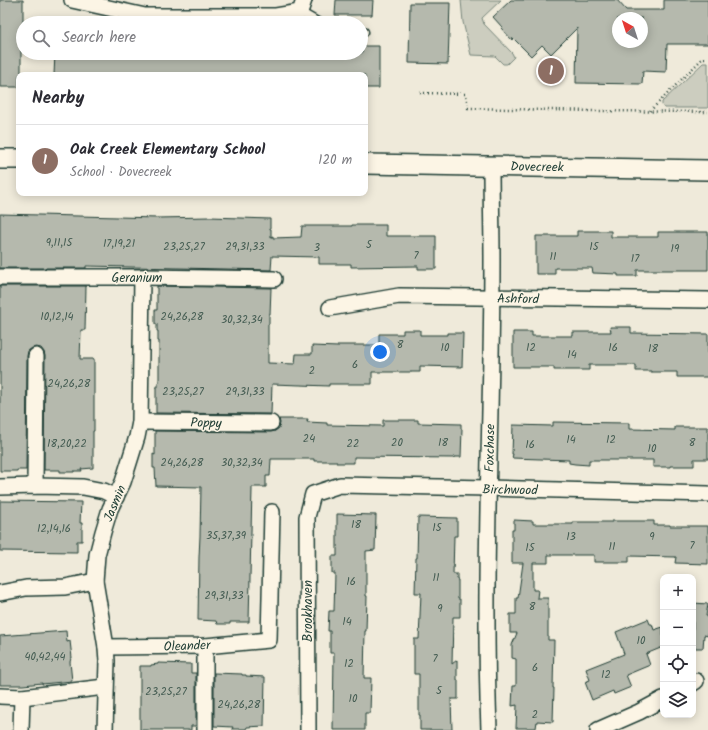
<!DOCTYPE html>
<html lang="en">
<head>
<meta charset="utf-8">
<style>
  :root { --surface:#fff; --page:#f7f7f7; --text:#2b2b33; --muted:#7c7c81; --line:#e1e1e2; --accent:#1f6fb2 }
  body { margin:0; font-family:Kalam,sans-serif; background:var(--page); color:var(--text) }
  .controls { position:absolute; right:12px; bottom:12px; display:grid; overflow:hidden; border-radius:8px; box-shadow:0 2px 10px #0003 }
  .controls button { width:36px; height:36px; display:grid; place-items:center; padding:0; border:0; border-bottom:1px solid var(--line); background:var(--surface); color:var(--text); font:20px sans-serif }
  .compass { position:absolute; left:612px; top:12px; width:36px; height:36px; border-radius:50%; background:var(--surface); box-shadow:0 2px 10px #0003; rotate:321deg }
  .you { position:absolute; left:380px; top:352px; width:14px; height:14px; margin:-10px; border:3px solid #fff; border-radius:50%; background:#1a73e8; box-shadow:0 0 0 6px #1a73e833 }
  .badge { display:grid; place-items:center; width:26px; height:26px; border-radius:50%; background:var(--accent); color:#fff; font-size:13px; font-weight:700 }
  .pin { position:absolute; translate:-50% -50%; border:2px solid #fff; box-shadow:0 1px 4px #0006 }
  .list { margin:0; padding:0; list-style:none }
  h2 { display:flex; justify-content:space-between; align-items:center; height:52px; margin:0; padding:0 16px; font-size:17px }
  h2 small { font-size:13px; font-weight:400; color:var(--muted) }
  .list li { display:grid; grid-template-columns:26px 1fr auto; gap:12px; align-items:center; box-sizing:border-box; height:72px; padding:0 16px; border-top:1px solid var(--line) }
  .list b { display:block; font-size:15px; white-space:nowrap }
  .list p { margin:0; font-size:13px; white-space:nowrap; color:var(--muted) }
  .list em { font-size:13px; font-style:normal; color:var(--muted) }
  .icon { flex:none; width:22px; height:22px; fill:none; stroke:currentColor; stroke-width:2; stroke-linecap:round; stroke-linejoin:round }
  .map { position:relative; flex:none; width:708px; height:730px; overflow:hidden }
  .search { position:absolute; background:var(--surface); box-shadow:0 2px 10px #0003; left:16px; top:16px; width:352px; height:44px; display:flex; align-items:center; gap:10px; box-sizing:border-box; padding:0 14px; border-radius:22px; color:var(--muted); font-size:15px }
  .panel { position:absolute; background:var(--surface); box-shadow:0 2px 10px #0003; left:16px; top:72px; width:352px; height:124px; border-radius:8px }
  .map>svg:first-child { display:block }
  .green { fill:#cccdbf; stroke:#76857a }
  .building { fill:#b5b9ad; stroke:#1f3d34; fill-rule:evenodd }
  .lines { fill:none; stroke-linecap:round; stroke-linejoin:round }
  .service-casing { stroke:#1f3d34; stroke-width:11 }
  .minor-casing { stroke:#1f3d34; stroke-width:18 }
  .tertiary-casing { stroke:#1f3d34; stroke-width:22 }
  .path { stroke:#1f3d34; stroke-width:2.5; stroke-dasharray:1 3; stroke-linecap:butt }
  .service { stroke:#fcf5e5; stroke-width:8 }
  .minor { stroke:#fcf5e5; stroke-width:15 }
  .tertiary { stroke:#fcf5e5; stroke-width:19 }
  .labels { text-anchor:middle; stroke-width:3; stroke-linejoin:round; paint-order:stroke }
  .number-label { font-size:11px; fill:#445c52 }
  .street-label { font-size:13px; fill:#1f3d34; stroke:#fcf5e5 }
</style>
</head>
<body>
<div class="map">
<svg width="708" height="730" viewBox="0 0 708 730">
  <rect width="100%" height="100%" fill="#efeada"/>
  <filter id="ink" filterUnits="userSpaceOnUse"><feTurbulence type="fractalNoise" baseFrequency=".025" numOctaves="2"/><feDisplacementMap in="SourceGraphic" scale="8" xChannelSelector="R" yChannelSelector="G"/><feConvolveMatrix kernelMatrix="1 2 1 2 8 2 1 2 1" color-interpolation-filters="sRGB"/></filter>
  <g filter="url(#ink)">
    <!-- green -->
    <g class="green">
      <polygon points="461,0 501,0 482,18 484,24 512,53 514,57 507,64 503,64 495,56 471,55 463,22"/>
      <polygon points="703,63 708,63 708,108 664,108 662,105 662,102"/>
    </g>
    <!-- building -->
    <g class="building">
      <polygon points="0,0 23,0 23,40 21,41 21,75 19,75 19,87 0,87"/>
      <polygon points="336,0 373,0 372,15 335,15"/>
      <path d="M511,0H617L626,10H664V0H708V44H667L666,72L643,71L642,84L576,83L577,28L551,54L542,45L531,56L513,38L512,40L501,28L502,27L493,17ZM618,18H642V42H618Z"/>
      <polygon points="410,3 450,3 448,64 409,63"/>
      <polygon points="363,46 379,46 379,88 365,88 365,75 54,75 55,53 362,53"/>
      <polygon points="0,214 157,218 210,217 270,219 270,229 271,229 271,237 273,236 273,238 301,237 302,226 352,226 352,225 386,225 386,236 436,236 436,269 418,269 418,266 351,267 351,264 319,264 319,257 272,256 271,270 86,266 86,268 0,268"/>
      <polygon points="577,231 611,231 611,237 658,237 658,232 708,232 708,270 637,270 637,276 618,276 618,274 593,273 592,268 555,268 555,274 536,274 536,236 577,236"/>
      <polygon points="0,286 86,286 85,330 81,330 80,359 94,359 94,431 93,431 93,468 81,469 82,471 74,471 74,472 60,472 60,470 44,470 45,356 44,352 41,348 36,347 32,348 28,351 27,356 26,470 17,470 17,471 0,471"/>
      <polygon points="157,286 271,288 270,314 269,314 269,324 268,324 268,363 295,364 296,354 312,354 312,346 338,347 338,345 379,345 379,334 403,334 403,330 420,330 420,335 448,335 448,333 463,333 462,367 420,366 420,372 372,372 372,384 329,384 329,386 272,384 271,414 156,413 156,387 158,387 158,382 159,382 159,341 158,341 158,331 157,331 157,324 155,324 155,310 157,310"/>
      <polygon points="610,327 631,327 631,333 708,334 708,377 677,377 677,372 651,372 651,371 636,371 636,365 589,365 589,370 554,370 554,367 513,367 513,332 532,332 532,336 573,336 573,332 611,332"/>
      <polygon points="279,419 308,419 307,422 327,423 327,425 383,426 383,420 418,420 418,423 461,424 461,429 462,429 461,457 454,457 454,458 354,457 354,463 336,463 336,461 314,461 314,459 271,459 270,476 266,476 266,487 252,487 252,488 249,622 230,622 230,624 217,624 216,621 198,620 199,557 200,536 201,487 156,486 155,468 153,468 153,454 155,455 155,431 271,432 275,431 279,428 280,423"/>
      <polygon points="553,422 629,423 629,429 675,430 675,427 708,427 708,459 694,459 694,466 670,466 670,467 653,467 653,460 589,460 589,465 575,464 569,463 569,460 512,458 513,454 512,454 513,425 553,426"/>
      <polygon points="0,501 81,502 80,523 82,523 82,541 77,541 77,552 0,551"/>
      <polygon points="337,514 376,515 375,550 366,551 366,596 367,596 366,631 365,631 364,678 371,678 370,713 365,713 365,730 333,730 334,653 330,653 330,631 328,631 329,611 334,611 335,573 332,573 332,556 337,556"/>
      <polygon points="418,517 457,518 457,536 454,536 453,574 457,574 457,580 458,580 458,599 460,599 460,617 453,617 452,664 457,660 457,680 458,680 458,699 451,699 452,730 420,730 420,715 419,715 419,674 414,674 414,639 419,639 421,593 415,593 416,558 417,558"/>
      <polygon points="514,520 533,521 533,524 573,524 573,522 612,522 612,521 654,521 654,525 670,525 670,526 708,526 708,564 675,563 676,557 629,556 629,562 594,562 594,555 548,555 548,563 533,563 533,590 538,590 537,598 548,598 548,640 554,640 553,688 554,688 553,722 537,721 536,728 516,728 517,705 512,706 513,686 516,686 516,659 512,658 512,645 517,633 510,633 510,614 516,614 516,598 518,598 523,563 512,563 512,530 514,530"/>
      <polygon points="693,603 708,604 706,616 708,616 708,636 704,635 703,648 693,648"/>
      <polygon points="648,619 650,624 652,624 654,630 663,627 663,647 646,654 650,665 626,675 631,687 614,694 613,691 592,700 585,682 590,680 586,669 624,654 616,632"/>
      <polygon points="66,631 67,642 70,641 72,658 71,658 70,662 72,681 42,684 42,683 23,685 0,685 0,636"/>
      <polygon points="158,663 191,664 191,673 196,673 196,726 191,726 191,730 140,730 140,666 151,666 151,665 158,664"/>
      <polygon points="214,673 242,674 242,675 246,675 246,676 265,677 264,726 247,727 246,729 232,729 233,727 214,726"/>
    </g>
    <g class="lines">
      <defs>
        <g id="service">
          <polyline points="300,12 319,23"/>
          <polyline points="361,31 364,32"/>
        </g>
        <g id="minor">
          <polyline points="72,0 145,16 276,16 300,12 304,0"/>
          <polyline points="0,277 142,277 274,279"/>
          <polyline points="330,308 399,296 708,300"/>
          <polyline points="140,422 271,423"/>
          <polyline points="35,486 36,356"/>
          <polyline points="0,487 35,486 83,487 104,491 116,497"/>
          <polyline points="0,593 26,588 65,587 95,581"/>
          <polyline points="106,647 205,646 269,640 272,512"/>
          <polyline points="693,683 696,681"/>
          <polyline points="0,696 22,697 105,687"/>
          <polyline points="21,730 22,697"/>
          <polyline points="105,730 107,661 106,647 95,581 97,555 103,532 110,509 123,482 137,437 140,422 142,277"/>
          <polyline points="205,730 205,646"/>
          <polyline points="308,730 307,517 313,494 340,485 488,488 708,494"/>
          <path d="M489,730C483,573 492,416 492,259C492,228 491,197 491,165"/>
          <polyline points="598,730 639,712 663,699"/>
        </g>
        <g id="tertiary">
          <polyline points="0,159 19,159"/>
          <polyline points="365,164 708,170"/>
        </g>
      </defs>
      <!-- service casing -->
      <use href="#service" class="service-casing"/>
      <!-- minor casing -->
      <use href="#minor" class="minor-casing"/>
      <!-- tertiary casing -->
      <use href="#tertiary" class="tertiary-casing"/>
      <!-- path -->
      <g class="path">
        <polyline points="420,93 466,94 468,108 593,111 708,112"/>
        <polyline points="650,111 703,58 708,58"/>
      </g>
      <!-- service -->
      <use href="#service" class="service"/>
      <!-- minor -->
      <use href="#minor" class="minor"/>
      <!-- tertiary -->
      <use href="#tertiary" class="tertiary"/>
    </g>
  </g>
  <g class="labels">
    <!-- number labels -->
    <g class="number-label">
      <text x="59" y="246">9,11,15</text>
      <text x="119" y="247">17,19,21</text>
      <text x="369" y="248">5</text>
      <text x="184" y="250">23,25,27</text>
      <text x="245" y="250">29,31,33</text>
      <text x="594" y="250">15</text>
      <text x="317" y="251">3</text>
      <text x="675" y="252">19</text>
      <text x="416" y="259">7</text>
      <text x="553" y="260">11</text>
      <text x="635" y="262">17</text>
      <text x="57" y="320">10,12,14</text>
      <text x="182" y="320">24,26,28</text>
      <text x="242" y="323">30,32,34</text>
      <text x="400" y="348">8</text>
      <text x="445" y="351">10</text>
      <text x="531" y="351">12</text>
      <text x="613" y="351">16</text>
      <text x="653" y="352">18</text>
      <text x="572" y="358">14</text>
      <text x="355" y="368">6</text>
      <text x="312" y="374">2</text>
      <text x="69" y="387">24,26,28</text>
      <text x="183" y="395">23,25,27</text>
      <text x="245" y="395">29,31,33</text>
      <text x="309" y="442">24</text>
      <text x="571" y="443">14</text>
      <text x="611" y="443">12</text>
      <text x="397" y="446">20</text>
      <text x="443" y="446">18</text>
      <text x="692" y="446">8</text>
      <text x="67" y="447">18,20,22</text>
      <text x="353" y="447">22</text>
      <text x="530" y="448">16</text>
      <text x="652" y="452">10</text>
      <text x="182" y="466">24,26,28</text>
      <text x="242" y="466">30,32,34</text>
      <text x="356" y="528">18</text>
      <text x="437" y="531">15</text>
      <text x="54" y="532">12,14,16</text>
      <text x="226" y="539">35,37,39</text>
      <text x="571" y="540">13</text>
      <text x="652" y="540">9</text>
      <text x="692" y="549">7</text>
      <text x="612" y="550">11</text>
      <text x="530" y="551">15</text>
      <text x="436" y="581">11</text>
      <text x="351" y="585">16</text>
      <text x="224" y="599">29,31,33</text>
      <text x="532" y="610">8</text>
      <text x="440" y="612">9</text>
      <text x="347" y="625">14</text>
      <text x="641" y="644">10</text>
      <text x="45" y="660">40,42,44</text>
      <text x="435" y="662">7</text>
      <text x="349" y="667">12</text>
      <text x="535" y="671">6</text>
      <text x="606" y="678">12</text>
      <text x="439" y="694">5</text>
      <text x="166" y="695">23,25,27</text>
      <text x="353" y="702">10</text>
      <text x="239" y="708">24,26,28</text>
      <text x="535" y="718">2</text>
    </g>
    <!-- street labels -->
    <g class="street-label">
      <text transform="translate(537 166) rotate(1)" y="5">Dovecreek</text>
      <text x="137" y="282">Geranium</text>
      <text transform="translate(518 298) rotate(1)" y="5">Ashford</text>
      <text transform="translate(206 422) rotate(1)" y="5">Poppy</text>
      <text transform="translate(489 448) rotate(-89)" y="5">Foxchase</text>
      <text transform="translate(510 489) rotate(1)" y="5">Birchwood</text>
      <text transform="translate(114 503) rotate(-67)" y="5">Jasmin</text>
      <text transform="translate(307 611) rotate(-90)" y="5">Brookhaven</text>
      <text transform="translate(187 645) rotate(-2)" y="5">Oleander</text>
    </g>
  </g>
</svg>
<div class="controls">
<button>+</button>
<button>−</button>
<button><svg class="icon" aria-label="locate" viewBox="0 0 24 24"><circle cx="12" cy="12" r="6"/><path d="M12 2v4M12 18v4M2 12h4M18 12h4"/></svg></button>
<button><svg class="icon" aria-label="layers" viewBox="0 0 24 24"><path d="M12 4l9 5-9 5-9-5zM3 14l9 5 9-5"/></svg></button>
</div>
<svg class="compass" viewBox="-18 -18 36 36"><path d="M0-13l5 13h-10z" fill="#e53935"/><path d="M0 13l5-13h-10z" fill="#7c7c81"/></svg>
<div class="you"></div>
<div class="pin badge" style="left:551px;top:71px;background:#8d6e63">1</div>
<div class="search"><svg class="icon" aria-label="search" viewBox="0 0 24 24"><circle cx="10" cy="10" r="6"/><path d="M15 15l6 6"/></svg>Search here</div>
<section class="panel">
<h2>Nearby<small></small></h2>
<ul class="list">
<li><span class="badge" style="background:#8d6e63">1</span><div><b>Oak Creek Elementary School</b><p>School · Dovecreek</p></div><em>120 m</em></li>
</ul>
</section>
</div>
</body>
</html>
